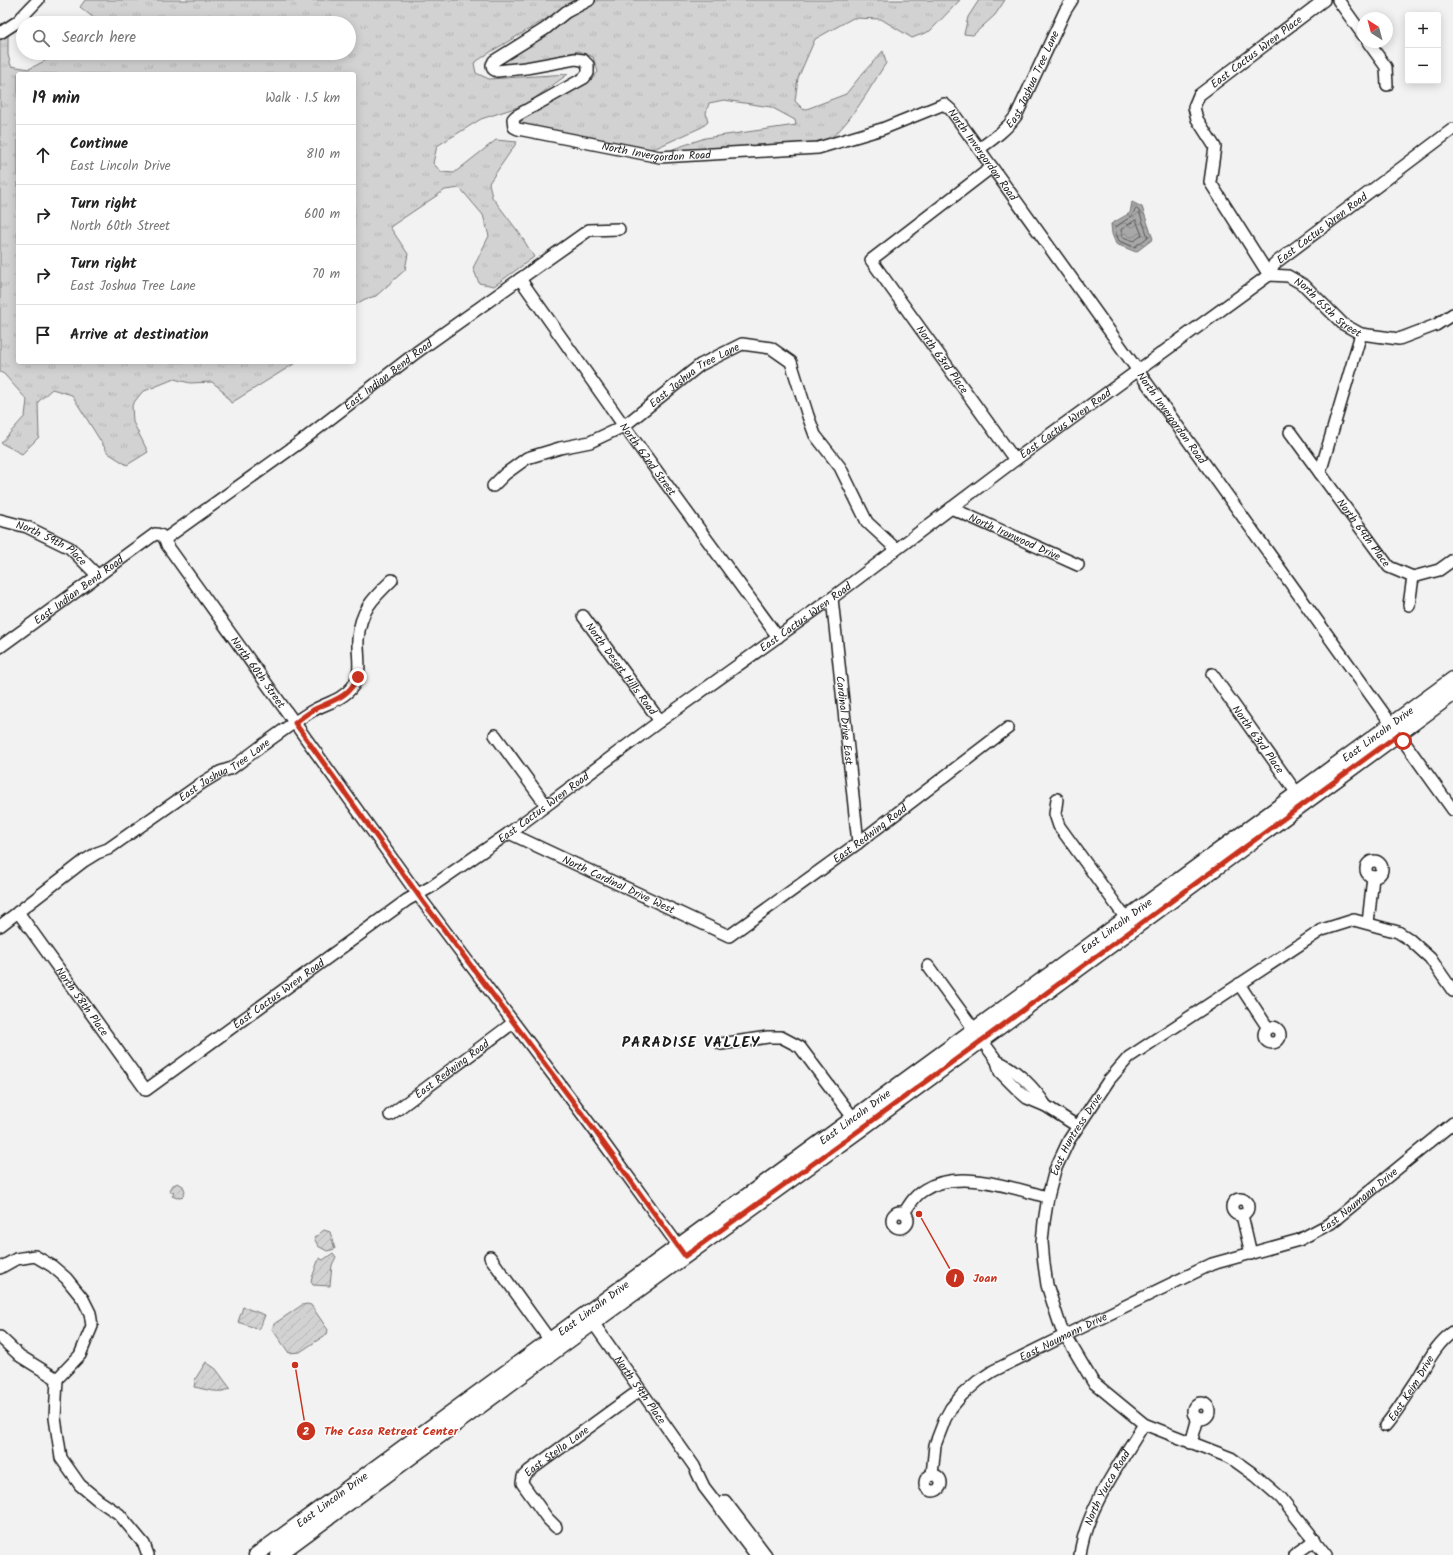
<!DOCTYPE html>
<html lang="en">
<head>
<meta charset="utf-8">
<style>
  :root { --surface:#fff; --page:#f6f6f6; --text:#222; --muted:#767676; --line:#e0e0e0 }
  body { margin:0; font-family:Kalam,sans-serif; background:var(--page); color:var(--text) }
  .controls { position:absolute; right:12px; top:12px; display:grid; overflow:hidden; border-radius:4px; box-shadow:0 2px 10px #0003 }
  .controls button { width:36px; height:36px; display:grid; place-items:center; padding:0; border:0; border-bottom:1px solid var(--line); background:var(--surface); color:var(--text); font:20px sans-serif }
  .compass { position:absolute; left:1357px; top:12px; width:36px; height:36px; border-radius:50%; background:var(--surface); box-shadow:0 2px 10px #0003; rotate:324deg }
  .stop { position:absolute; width:12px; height:12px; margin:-9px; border:3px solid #c8321e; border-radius:50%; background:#fff }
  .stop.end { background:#c8321e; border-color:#fff; box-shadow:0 1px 4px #0008 }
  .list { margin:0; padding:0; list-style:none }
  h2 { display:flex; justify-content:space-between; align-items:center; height:52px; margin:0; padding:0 16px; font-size:17px }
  h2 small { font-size:13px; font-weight:400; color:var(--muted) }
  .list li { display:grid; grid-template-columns:26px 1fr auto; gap:12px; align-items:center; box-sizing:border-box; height:60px; padding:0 16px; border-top:1px solid var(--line) }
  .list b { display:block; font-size:15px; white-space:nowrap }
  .list p { margin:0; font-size:13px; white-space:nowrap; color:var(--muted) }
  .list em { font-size:13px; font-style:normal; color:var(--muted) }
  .icon { flex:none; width:22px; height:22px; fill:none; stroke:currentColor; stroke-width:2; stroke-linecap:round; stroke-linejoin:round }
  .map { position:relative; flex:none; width:1453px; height:1555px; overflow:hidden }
  .search { position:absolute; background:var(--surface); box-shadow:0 2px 10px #0003; left:16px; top:16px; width:340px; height:44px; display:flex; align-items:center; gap:10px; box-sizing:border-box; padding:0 14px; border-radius:22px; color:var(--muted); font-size:15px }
  .panel { position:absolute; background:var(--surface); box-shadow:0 2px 10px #0003; left:16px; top:72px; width:340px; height:292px; border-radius:4px }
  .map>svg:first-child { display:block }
  .grass { fill:url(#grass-tufts); stroke:#777 }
  .garden { fill:url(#garden-furrows); stroke:#777 }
  .water { fill:url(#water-waves); stroke:#707070 }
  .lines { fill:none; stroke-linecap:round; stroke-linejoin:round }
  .shore { stroke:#545454; stroke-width:1 }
  .minor-casing { stroke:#1c1c1c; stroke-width:14 }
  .major-casing { stroke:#1c1c1c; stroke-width:17 }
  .minor { stroke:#fff; stroke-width:11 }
  .major { stroke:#fff; stroke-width:14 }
  .route { stroke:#c8321e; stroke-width:5 }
  .labels { text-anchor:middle; stroke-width:3; stroke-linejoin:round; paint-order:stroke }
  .street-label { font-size:11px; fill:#1c1c1c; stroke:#fff }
  .district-label { font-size:15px; font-weight:bold; letter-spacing:1px; fill:#1c1c1c; stroke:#fff }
  .leader { fill:none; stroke:#c8321e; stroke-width:1.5 }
  .callout-dot { fill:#c8321e; stroke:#fff; stroke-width:1.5 }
  .mark-label { font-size:12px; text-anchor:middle; font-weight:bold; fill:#fff }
  .callout-label { font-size:12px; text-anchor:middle; font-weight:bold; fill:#c8321e; stroke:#fff; stroke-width:3; stroke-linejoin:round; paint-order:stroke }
</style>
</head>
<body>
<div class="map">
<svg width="1453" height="1555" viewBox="0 0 1453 1555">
  <defs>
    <pattern id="grass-tufts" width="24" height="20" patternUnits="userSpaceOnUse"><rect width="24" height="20" fill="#d2d2d2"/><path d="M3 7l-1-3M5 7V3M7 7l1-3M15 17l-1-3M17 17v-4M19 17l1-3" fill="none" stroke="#b4b4b4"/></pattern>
    <pattern id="garden-furrows" width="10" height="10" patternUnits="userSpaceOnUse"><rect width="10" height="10" fill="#d2d2d2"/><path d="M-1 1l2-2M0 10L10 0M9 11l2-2" fill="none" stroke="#b4b4b4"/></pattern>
    <pattern id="water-waves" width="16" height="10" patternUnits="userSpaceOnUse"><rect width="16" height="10" fill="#a8a8a8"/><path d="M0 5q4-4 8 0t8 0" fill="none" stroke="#888"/></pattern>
  </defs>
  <rect width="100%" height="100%" fill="#f2f2f2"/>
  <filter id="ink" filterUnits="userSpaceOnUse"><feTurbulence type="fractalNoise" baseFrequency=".025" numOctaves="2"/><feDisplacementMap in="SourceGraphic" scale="8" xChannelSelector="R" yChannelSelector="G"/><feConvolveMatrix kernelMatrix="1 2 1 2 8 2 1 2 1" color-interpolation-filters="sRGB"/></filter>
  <g filter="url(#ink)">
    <!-- grass -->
    <g class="grass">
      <polygon points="85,0 578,0 492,51 474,63 476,73 489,79 568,74 527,104 481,119 437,146 433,163 441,172 454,173 496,140 517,142 489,183 492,197 520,234 534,257 494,286 479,283 473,268 489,236 483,215 460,188 445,190 390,227 408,254 405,270 376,296 365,299 354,305 354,74 18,74 18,362 297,362 231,403 222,390 212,382 190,383 174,379 142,392 132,405 133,422 148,452 127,465 108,453 72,395 52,389 38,402 39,437 22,454 1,443 25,416 27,400 4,374 0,372 0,39 8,34 8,55 11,66 29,69 60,53 349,53 349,23 100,23 80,7"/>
      <path d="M599,0H960L930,31L912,38L881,19L853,18L815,39L798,78L795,101L804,110L846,94L862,74L883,51L886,63C869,89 853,120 829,140C826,142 821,143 818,144L666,154L673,149L705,138L796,125L795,120L771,107L724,100L709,103L706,113L708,122L702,127L656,148L646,149L523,126L520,123L525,117L588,83L598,72L593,57L578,51L515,66L501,67L500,62L594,2Z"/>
      <polygon points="979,0 1005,0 995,15 973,35 964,34 968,17"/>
    </g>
    <!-- garden -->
    <g class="garden">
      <polygon points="178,1183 183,1186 185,1191 183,1196 177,1198 172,1196 174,1193 173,1191 171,1193 170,1190 173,1185"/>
      <polygon points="324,1230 330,1232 335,1249 327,1251 318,1246 314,1238"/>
      <polygon points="333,1253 336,1257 332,1265 330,1286 313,1285 311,1281 319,1258 323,1260"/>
      <polygon points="307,1304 311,1305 328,1330 327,1334 300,1352 289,1353 272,1329 274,1324 302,1305"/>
      <polygon points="243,1307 265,1315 260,1328 258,1329 238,1322"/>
      <path d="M206,1362L216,1369L230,1388C221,1395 205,1389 194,1387L195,1382L194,1381Z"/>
    </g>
    <!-- water -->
    <polygon class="water" points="1132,202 1142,207 1153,239 1136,252 1116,244 1112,234 1111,224 1130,213"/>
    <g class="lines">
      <!-- shore -->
      <g class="shore">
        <polygon points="1137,209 1139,211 1148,237 1135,247 1119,241 1116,233 1115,227 1132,216 1135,210"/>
        <polygon points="1136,220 1142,235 1134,241 1123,237 1121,230"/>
      </g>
      <defs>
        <g id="minor">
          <path id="s1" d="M589,0L566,12L545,29L494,61L492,65L493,69L497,71L526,68L575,59L583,60L588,65V73L584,78L516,116L513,119L514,127L518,129L660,157L818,148L882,129L944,104L951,110L1453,810"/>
          <polyline points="1338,0 1363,35"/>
          <polyline points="0,33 17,22 38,0"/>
          <polyline points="1368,42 1386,67 1387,85"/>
          <path id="s2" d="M979,149C993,139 1006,130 1016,116L1065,11L1072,0"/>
          <path id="s3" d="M992,167L871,260L1015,460"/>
          <path id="s4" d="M1269,275L1210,182L1215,147L1197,119L1194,107L1199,95L1324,0"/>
          <path id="s5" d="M1269,275L1288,276L1304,285L1343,324L1361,334L1399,339L1436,325L1453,314"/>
          <path id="s6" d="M520,279L624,426L778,637"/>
          <path id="s7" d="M1361,334L1320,473L1389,567L1413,577"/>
          <polyline points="1290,432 1320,473"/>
          <path id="s8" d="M493,486L505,474L527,458L560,448L590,442L624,426L700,365L742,344L771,348L791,362L808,416L815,435L840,467L867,522L896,549"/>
          <path id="s9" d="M951,508L1078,565"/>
          <path id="s10" d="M0,520L27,527L70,548L98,576"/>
          <path id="s11" d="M165,539L299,443L417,352L589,230L619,229"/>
          <polyline points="1413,577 1439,570 1453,560"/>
          <path id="s12" d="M832,598L858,843"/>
          <polyline points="1409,605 1413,577"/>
          <path id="s13" d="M583,616L660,721"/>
          <path id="s14" d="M0,647L155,534C162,534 165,538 167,545L424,903L592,1127L683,1252"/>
          <path id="s15" d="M1212,674L1301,799"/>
          <polyline points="495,735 546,805"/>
          <polyline points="1057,799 1055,814 1059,826 1130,924"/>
          <path id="s16" d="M509,833L729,936L858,843L1008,728"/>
          <circle cx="1374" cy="869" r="8"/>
          <path id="s17" d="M18,912L146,1090L407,900L431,887L509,833L660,721L832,598L1015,460L1269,275L1274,264L1453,129"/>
          <polyline points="1368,923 1373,877"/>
          <path id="s18" d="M0,926L84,861L97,853L108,849L202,783L220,772L232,768C258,749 284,728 312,711C326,703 343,700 353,686C363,672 357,655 358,639C360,611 373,598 392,580"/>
          <polyline points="928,966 997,1061 1000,1072 1020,1092 1027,1098 1046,1106 1077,1126"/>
          <polyline points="1239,984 1268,1028"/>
          <circle cx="1272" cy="1035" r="8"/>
          <polyline points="721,1044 768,1037 781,1037 800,1047 857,1123"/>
          <path d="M997,1061C1016,1069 1035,1088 1046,1106"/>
          <path id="s19" d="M390,1115L513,1023"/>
          <circle cx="1240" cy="1207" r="8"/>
          <circle cx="900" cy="1220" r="8"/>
          <path d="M904,1213C909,1205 915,1195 924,1190C959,1168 1011,1188 1048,1197"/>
          <polyline points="1242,1215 1251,1254"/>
          <polyline points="490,1257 554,1346"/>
          <polyline points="0,1268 16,1259 35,1256 52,1266 66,1278 83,1299 90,1313 92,1326 80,1355 57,1379"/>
          <path id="s20" d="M589,1317L694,1466L704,1487L756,1555"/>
          <polyline points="0,1337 20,1356 57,1379 55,1418 61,1458 80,1485 98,1500 119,1514 144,1544 148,1555"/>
          <circle cx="1201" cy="1411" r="8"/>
          <path id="s21" d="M1385,1426C1396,1413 1405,1398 1415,1383C1426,1366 1435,1344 1453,1332"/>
          <polyline points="1191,1443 1198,1418"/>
          <path id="s22" d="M932,1475L935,1445L945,1419L951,1408L962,1395L978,1381L993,1371L1072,1332L1212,1264L1299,1240L1331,1223L1453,1123"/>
          <circle cx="933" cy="1483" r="8"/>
          <polyline points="725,1501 766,1555"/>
          <path id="s23" d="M556,1527L547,1518L522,1483L523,1477L529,1471L640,1390"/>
          <path id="s24" d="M1080,1555C1085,1511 1121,1462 1144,1424"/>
          <polyline points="1294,1555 1315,1540"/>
          <path id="s25" d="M1326,1555L1281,1498L1256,1476L1231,1458L1144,1424L1093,1382L1061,1328L1047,1285L1044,1264L1042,1242L1044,1222L1048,1197L1055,1170L1069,1140L1109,1080L1129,1057L1322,930L1354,920L1398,932L1409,939L1430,958L1453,991"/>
        </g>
        <g id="major">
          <path id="s26" d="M256,1555L1453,679"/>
          <polyline points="278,1555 593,1323 861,1129 1453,694"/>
        </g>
      </defs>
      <!-- minor casing -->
      <use href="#minor" class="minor-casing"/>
      <!-- major casing -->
      <use href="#major" class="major-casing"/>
      <!-- minor -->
      <use href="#minor" class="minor"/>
      <!-- major -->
      <use href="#major" class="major"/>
    </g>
  </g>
  <g class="lines" filter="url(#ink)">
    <!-- route -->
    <path class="route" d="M358,677C346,700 334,699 313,710C307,714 301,718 295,723L424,903L592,1127L685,1256L861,1129L1399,734L1403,741"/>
  </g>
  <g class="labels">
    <!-- street labels -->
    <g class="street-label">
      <text dy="4" stroke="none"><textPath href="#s4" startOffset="276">East Cactus Wren Place</textPath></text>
      <text dy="4" stroke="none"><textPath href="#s2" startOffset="90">East Joshua Tree Lane</textPath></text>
      <text dy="4" stroke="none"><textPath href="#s1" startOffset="470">North Invergordon Road</textPath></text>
      <text dy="4" stroke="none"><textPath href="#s1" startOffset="830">North Invergordon Road</textPath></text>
      <text dy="4" stroke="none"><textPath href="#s17" startOffset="1679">East Cactus Wren Road</textPath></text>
      <text dy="4" stroke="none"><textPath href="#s5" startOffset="70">North 65th Street</textPath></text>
      <text dy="4" stroke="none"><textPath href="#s3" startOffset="275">North 63rd Place</textPath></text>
      <text dy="4" stroke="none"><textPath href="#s11" startOffset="277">East Indian Bend Road</textPath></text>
      <text dy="4" stroke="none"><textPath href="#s8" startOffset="234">East Joshua Tree Lane</textPath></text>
      <text dy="4" stroke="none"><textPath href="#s1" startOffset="1154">North Invergordon Road</textPath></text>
      <text dy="4" stroke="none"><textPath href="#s17" startOffset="1355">East Cactus Wren Road</textPath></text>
      <text dy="4" stroke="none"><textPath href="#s6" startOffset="221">North 62nd Street</textPath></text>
      <text dy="4" stroke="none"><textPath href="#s7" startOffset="219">North 64th Place</textPath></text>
      <text dy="4" stroke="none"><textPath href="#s9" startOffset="70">North Ironwood Drive</textPath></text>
      <text dy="4" stroke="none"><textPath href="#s10" startOffset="57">North 59th Place</textPath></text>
      <text dy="4" stroke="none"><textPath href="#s14" startOffset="97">East Indian Bend Road</textPath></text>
      <text dy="4" stroke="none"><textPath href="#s17" startOffset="1031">East Cactus Wren Road</textPath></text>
      <text dy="4" stroke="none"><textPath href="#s13" startOffset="65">North Desert Hills Road</textPath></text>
      <text dy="4" stroke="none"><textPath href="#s14" startOffset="366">North 60th Street</textPath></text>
      <text dy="4" stroke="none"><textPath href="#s12" startOffset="123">Cardinal Drive East</textPath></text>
      <text dy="4" stroke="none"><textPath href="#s26" startOffset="1390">East Lincoln Drive</textPath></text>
      <text dy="4" stroke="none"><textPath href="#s15" startOffset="80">North 63rd Place</textPath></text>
      <text dy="4" stroke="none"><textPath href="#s18" startOffset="274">East Joshua Tree Lane</textPath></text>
      <text dy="4" stroke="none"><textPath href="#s17" startOffset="707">East Cactus Wren Road</textPath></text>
      <text dy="4" stroke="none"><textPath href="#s16" startOffset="417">East Redwing Road</textPath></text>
      <text dy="4" stroke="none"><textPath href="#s16" startOffset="121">North Cardinal Drive West</textPath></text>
      <text dy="4" stroke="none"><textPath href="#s26" startOffset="1066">East Lincoln Drive</textPath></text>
      <text dy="4" stroke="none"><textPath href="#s17" startOffset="383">East Cactus Wren Road</textPath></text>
      <text dy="4" stroke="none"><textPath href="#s17" startOffset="110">North 58th Place</textPath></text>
      <text dy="4" stroke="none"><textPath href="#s19" startOffset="77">East Redwing Road</textPath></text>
      <text dy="4" stroke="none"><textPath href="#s26" startOffset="742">East Lincoln Drive</textPath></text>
      <text dy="4" stroke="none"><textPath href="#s25" startOffset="562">East Huntress Drive</textPath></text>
      <text dy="4" stroke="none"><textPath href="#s22" startOffset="533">East Naumann Drive</textPath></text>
      <text dy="4" stroke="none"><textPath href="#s26" startOffset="418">East Lincoln Drive</textPath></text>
      <text dy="4" stroke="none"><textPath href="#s22" startOffset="205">East Naumann Drive</textPath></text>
      <text dy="4" stroke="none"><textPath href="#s21" startOffset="46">East Keim Drive</textPath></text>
      <text dy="4" stroke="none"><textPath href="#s20" startOffset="89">North 59th Place</textPath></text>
      <text dy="4" stroke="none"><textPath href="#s23" startOffset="104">East Stella Lane</textPath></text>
      <text dy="4" stroke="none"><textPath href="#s24" startOffset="73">North Yucca Road</textPath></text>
      <text dy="4" stroke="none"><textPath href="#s26" startOffset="94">East Lincoln Drive</textPath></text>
    </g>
    <!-- district labels -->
    <g class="district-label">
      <text x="691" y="1047">PARADISE VALLEY</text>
    </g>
  </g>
  <!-- callouts -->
  <path class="leader" d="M919 1214L955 1278M295 1365L306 1431"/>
  <g class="callout-dot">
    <circle cx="919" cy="1214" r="4"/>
    <circle cx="295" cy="1365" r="4"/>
    <circle cx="955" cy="1278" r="10"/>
    <circle cx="306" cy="1431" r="10"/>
  </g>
  <g class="mark-label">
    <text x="955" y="1282">1</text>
    <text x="306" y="1435">2</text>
  </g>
  <g class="callout-label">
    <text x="985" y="1282">Joan</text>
    <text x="391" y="1435">The Casa Retreat Center</text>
  </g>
</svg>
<div class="controls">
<button>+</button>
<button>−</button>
</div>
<svg class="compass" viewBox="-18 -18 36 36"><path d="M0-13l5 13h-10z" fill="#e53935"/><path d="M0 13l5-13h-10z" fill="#767676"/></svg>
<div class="stop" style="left:1403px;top:741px"></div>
<div class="stop end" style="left:358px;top:677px"></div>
<div class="search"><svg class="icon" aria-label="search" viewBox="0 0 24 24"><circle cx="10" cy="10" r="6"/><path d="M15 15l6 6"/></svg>Search here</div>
<section class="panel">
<h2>19 min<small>Walk · 1.5 km</small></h2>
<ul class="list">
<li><svg class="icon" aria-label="ahead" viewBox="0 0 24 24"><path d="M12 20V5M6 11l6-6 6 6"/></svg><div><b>Continue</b><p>East Lincoln Drive</p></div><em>810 m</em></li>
<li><svg class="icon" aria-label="right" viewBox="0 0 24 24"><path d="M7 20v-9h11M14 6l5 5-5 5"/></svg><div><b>Turn right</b><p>North 60th Street</p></div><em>600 m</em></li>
<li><svg class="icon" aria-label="right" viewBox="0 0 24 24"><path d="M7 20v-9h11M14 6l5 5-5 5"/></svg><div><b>Turn right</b><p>East Joshua Tree Lane</p></div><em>70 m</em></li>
<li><svg class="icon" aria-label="arrive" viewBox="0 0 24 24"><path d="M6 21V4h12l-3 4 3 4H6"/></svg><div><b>Arrive at destination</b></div></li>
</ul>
</section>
</div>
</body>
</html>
